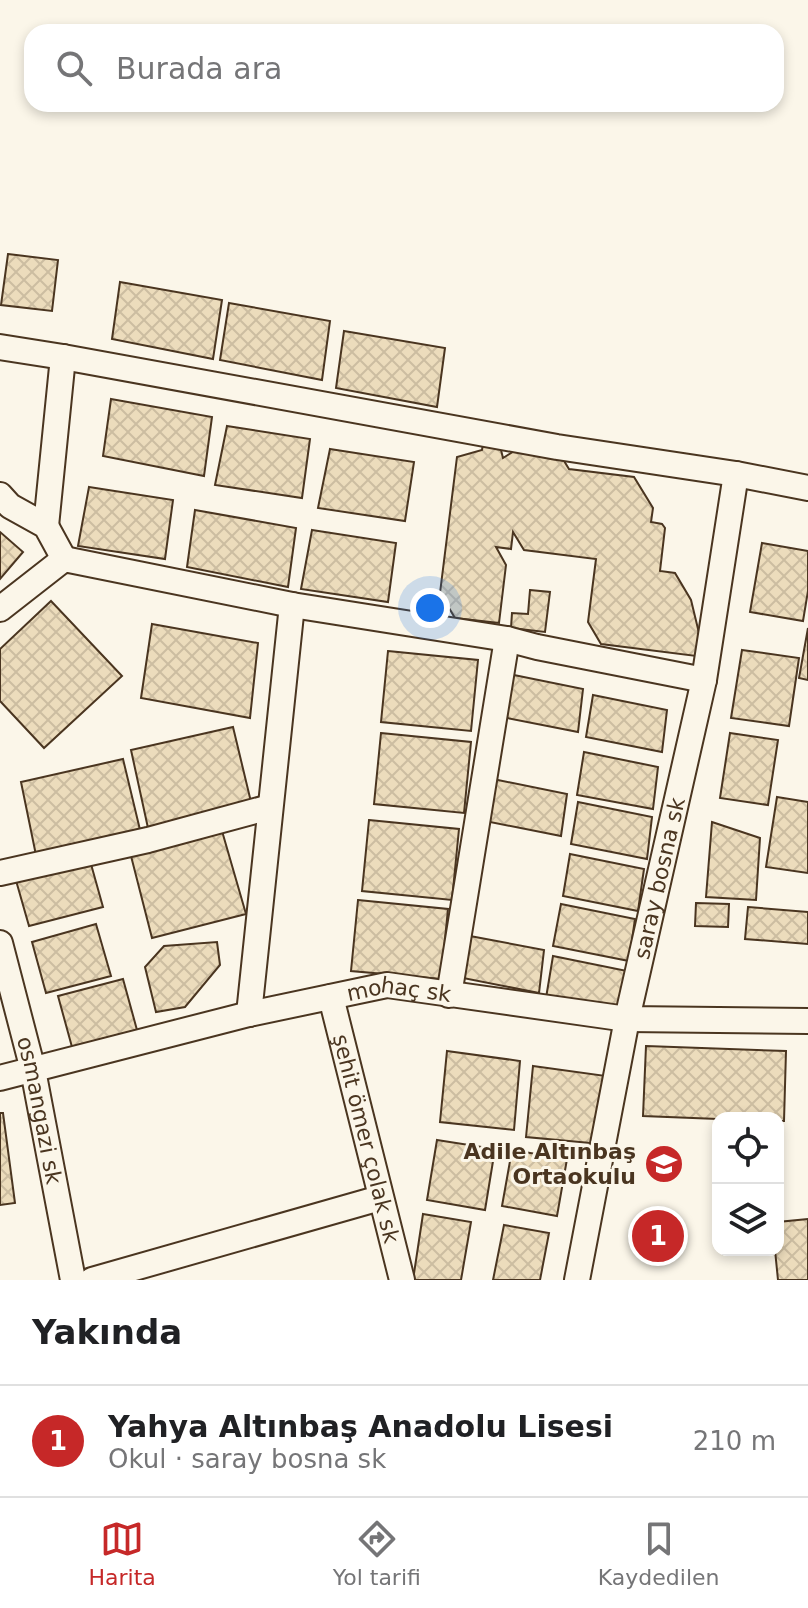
<!DOCTYPE html>
<html lang="tr">
<head>
<meta charset="utf-8">
<style>
  :root { --surface:#fff; --page:#f6f6f6; --text:#202124; --muted:#757577; --line:#e0e0e0; --accent:#c62828 }
  body { margin:0; font-family:"DejaVu Sans",sans-serif; background:var(--page); color:var(--text) }
  .controls { position:absolute; right:24px; bottom:24px; display:grid; overflow:hidden; border-radius:16px; box-shadow:0 4px 12px #0003 }
  .controls button { width:72px; height:72px; display:grid; place-items:center; padding:0; border:0; border-bottom:2px solid var(--line); background:var(--surface); color:var(--text); font:40px sans-serif }
  .you { position:absolute; left:430px; top:608px; width:28px; height:28px; margin:-20px; border:6px solid #fff; border-radius:50%; background:#1a73e8; box-shadow:0 0 0 12px #1a73e833 }
  .badge { display:grid; place-items:center; width:52px; height:52px; border-radius:50%; background:var(--accent); color:#fff; font-size:26px; font-weight:700 }
  .pin { position:absolute; translate:-50% -50%; border:4px solid #fff; box-shadow:0 2px 8px #0006 }
  .list { margin:0; padding:0; list-style:none }
  h2 { display:flex; justify-content:space-between; align-items:center; height:104px; margin:0; padding:0 32px; font-size:34px }
  h2 small { font-size:26px; font-weight:400; color:var(--muted) }
  .list li { display:grid; grid-template-columns:52px 1fr auto; gap:24px; align-items:center; box-sizing:border-box; height:112px; padding:0 32px; border-top:2px solid var(--line) }
  .list b { display:block; font-size:30px; white-space:nowrap }
  .list p { margin:0; font-size:26px; white-space:nowrap; color:var(--muted) }
  .list em { font-size:26px; font-style:normal; color:var(--muted) }
  .icon { flex:none; width:44px; height:44px; fill:none; stroke:currentColor; stroke-width:2; stroke-linecap:round; stroke-linejoin:round }
  .map { position:relative; flex:none; width:808px; height:1280px; overflow:hidden }
  .search { position:absolute; background:var(--surface); box-shadow:0 4px 12px #0003; left:24px; right:24px; top:24px; height:88px; display:flex; align-items:center; gap:20px; box-sizing:border-box; padding:0 28px; border-radius:24px; color:var(--muted); font-size:30px }
  .sheet { height:216px; background:var(--surface) }
  nav { display:flex; justify-content:space-around; align-items:center; box-sizing:border-box; height:112px; border-top:2px solid var(--line); background:var(--surface); font-size:22px; color:var(--muted) }
  nav a { display:grid; justify-items:center; gap:4px }
  nav .on { color:var(--accent) }
  .map>svg:first-child { display:block }
  .building { fill:url(#building-cross-hatch); stroke:#4a3520; stroke-width:2 }
  .lines { fill:none; stroke-linecap:round; stroke-linejoin:round }
  .minor-casing { stroke:#4a3520; stroke-width:28 }
  .minor { stroke:#fbf6e9; stroke-width:24 }
  .labels { text-anchor:middle; stroke-width:6; stroke-linejoin:round; paint-order:stroke }
  .street-label { font-size:22px; fill:#4a3520; stroke:#fbf6e9 }
  .poi-label { font-size:22px; font-weight:bold; fill:#4a3520; stroke:#fbf6e9; text-anchor:end }
</style>
</head>
<body>
<div class="map">
<svg width="808" height="1280" viewBox="0 0 808 1280">
  <defs>
    <pattern id="building-cross-hatch" width="8" height="8" patternUnits="userSpaceOnUse" patternTransform="scale(2)"><rect width="8" height="8" fill="#ecdcbc"/><path d="M0 0l8 8M0 8l8-8" fill="none" stroke="#ccbda1"/></pattern>
  </defs>
  <rect width="100%" height="100%" fill="#fbf6e9"/>
  <!-- building -->
  <g class="building">
    <polygon points="8,254 58,260 52,311 1,305"/>
    <polygon points="120,282 222,300 213,359 112,339"/>
    <polygon points="229,303 330,321 322,380 220,360"/>
    <polygon points="344,331 445,348 437,407 336,388"/>
    <polygon points="111,399 212,417 204,476 103,456"/>
    <polygon points="227,426 310,439 302,498 215,485"/>
    <polygon points="483,444 500,446 503,458 516,450 561,456 569,469 634,477 653,508 651,522 662,524 665,528 660,571 675,573 691,600 699,633 696,656 601,644 588,622 596,559 524,550 513,532 511,549 496,547 506,565 499,623 455,618 440,593 457,457 482,450"/>
    <polygon points="330,449 414,462 405,521 318,508"/>
    <polygon points="89,487 173,500 165,559 78,546"/>
    <polygon points="195,510 296,528 288,587 187,567"/>
    <polygon points="312,530 396,543 388,602 301,589"/>
    <polygon points="0,532 23,552 0,579"/>
    <polygon points="762,543 808,551 808,591 803,621 750,612"/>
    <polygon points="530,590 550,592 545,632 511,628 512,613 528,614"/>
    <polygon points="51,601 122,676 44,748 0,701 0,649"/>
    <polygon points="152,624 258,643 250,718 141,698"/>
    <polygon points="808,628 808,680 799,678"/>
    <polygon points="742,650 799,658 789,726 731,718"/>
    <polygon points="388,651 478,660 471,731 381,722"/>
    <polygon points="509,674 583,689 578,732 502,717"/>
    <polygon points="593,695 667,710 662,752 586,737"/>
    <polygon points="233,727 251,802 148,828 131,750"/>
    <polygon points="381,733 471,742 464,813 374,804"/>
    <polygon points="730,733 778,740 768,805 720,798"/>
    <polygon points="584,752 658,767 653,809 577,795"/>
    <polygon points="123,759 141,834 37,860 21,782"/>
    <polygon points="493,779 567,794 561,836 485,821"/>
    <polygon points="777,797 808,802 808,873 766,867"/>
    <polygon points="578,802 652,817 647,859 571,844"/>
    <polygon points="369,820 459,829 452,900 362,891"/>
    <polygon points="712,822 760,838 756,900 706,897"/>
    <polygon points="222,831 246,914 152,938 131,856"/>
    <polygon points="570,854 644,869 638,911 563,896"/>
    <polygon points="89,857 103,907 29,926 15,877"/>
    <polygon points="358,900 448,909 441,979 351,971"/>
    <polygon points="696,903 729,904 728,927 695,926"/>
    <polygon points="561,904 635,919 629,961 553,946"/>
    <polygon points="748,907 808,912 808,944 745,939"/>
    <polygon points="96,924 111,976 46,993 32,942"/>
    <polygon points="470,936 544,950 539,993 463,978"/>
    <polygon points="217,942 220,965 185,1007 156,1012 145,967 164,946"/>
    <polygon points="553,956 627,971 622,1013 546,998"/>
    <polygon points="123,979 137,1030 72,1047 58,996"/>
    <polygon points="646,1046 786,1051 784,1121 778,1121 778,1118 718,1119 643,1116"/>
    <polygon points="447,1051 520,1061 514,1130 440,1122"/>
    <polygon points="533,1066 606,1076 601,1144 526,1137"/>
    <polygon points="0,1113 3,1113 15,1203 0,1205"/>
    <polygon points="437,1140 495,1149 485,1210 427,1200"/>
    <polygon points="512,1150 567,1159 557,1216 502,1206"/>
    <polygon points="423,1214 471,1222 461,1280 413,1280"/>
    <polygon points="808,1219 808,1280 778,1280 775,1250 778,1250 778,1222"/>
    <polygon points="504,1225 549,1233 540,1280 493,1280"/>
  </g>
  <g class="lines">
    <defs>
      <g id="minor">
        <polyline points="0,347 63,357 557,447 736,474 808,488"/>
        <polyline points="0,495 10,506 46,526 64,559"/>
        <polyline points="46,526 63,357"/>
        <polyline points="0,609 64,559 292,605 507,639 537,647 704,680"/>
        <polyline points="0,873 148,840 270,807"/>
        <path id="s1" d="M0,943L33,1070L73,1280"/>
        <polyline points="449,995 507,639"/>
        <path id="s2" d="M331,997L402,1280"/>
        <polyline points="249,1014 292,605"/>
        <path id="s3" d="M0,1078L249,1014L387,985L627,1019L808,1021"/>
        <polyline points="92,1280 380,1198"/>
        <path id="s4" d="M577,1280L627,1019L704,680L736,474"/>
      </g>
    </defs>
    <!-- minor casing -->
    <use href="#minor" class="minor-casing"/>
    <!-- minor -->
    <use href="#minor" class="minor"/>
  </g>
  <!-- icons -->
  <defs>
    <symbol id="school-disc" viewBox="-11 -11 22 22"><circle r="9.5" fill="#c62828" stroke="#fbf6e9"/><path d="M0-5L7-2L0 1L-7-2ZM-4 1L0 2.5L4 1V4Q0 6-4 4Z" fill="#fff"/></symbol>
  </defs>
  <g fill-rule="evenodd">
    <use href="#school-disc" x="642" y="1142" width="44" height="44"/>
  </g>
  <g class="labels">
    <!-- street labels -->
    <g class="street-label">
      <text dy="8" stroke="none"><textPath href="#s4" startOffset="410">saray bosna sk</textPath></text>
      <text dy="8" stroke="none"><textPath href="#s3" startOffset="410">mohaç sk</textPath></text>
      <text dy="8" stroke="none"><textPath href="#s1" startOffset="172">osmangazi sk</textPath></text>
      <text dy="8" stroke="none"><textPath href="#s2" startOffset="146">şehit ömer çolak sk</textPath></text>
    </g>
    <!-- poi labels -->
    <g class="poi-label">
      <text x="636" y="1159">Adile Altınbaş<tspan x="636" dy="25">Ortaokulu</tspan></text>
    </g>
  </g>
</svg>
<div class="controls">
<button><svg class="icon" aria-label="locate" viewBox="0 0 24 24"><circle cx="12" cy="12" r="6"/><path d="M12 2v4M12 18v4M2 12h4M18 12h4"/></svg></button>
<button><svg class="icon" aria-label="layers" viewBox="0 0 24 24"><path d="M12 4l9 5-9 5-9-5zM3 14l9 5 9-5"/></svg></button>
</div>
<div class="you"></div>
<div class="pin badge" style="left:658px;top:1236px">1</div>
<div class="search"><svg class="icon" aria-label="search" viewBox="0 0 24 24"><circle cx="10" cy="10" r="6"/><path d="M15 15l6 6"/></svg>Burada ara</div>
</div>
<section class="sheet">
<h2>Yakında<small></small></h2>
<ul class="list">
<li><span class="badge">1</span><div><b>Yahya Altınbaş Anadolu Lisesi</b><p>Okul · saray bosna sk</p></div><em>210 m</em></li>
</ul>
</section>
<nav>
<a class="on"><svg class="icon" aria-label="map" viewBox="0 0 24 24"><path d="M3 6l6-2 6 2 6-2v14l-6 2-6-2-6 2zM9 4v14M15 6v14"/></svg>Harita</a>
<a><svg class="icon" aria-label="directions" viewBox="0 0 24 24"><path d="M12 3l9 9-9 9-9-9zM9 14v-3h6M13 9l2 2-2 2"/></svg>Yol tarifi</a>
<a><svg class="icon" aria-label="saved" viewBox="0 0 24 24"><path d="M7 4h10v16l-5-4-5 4z"/></svg>Kaydedilen</a>
</nav>
</body>
</html>
